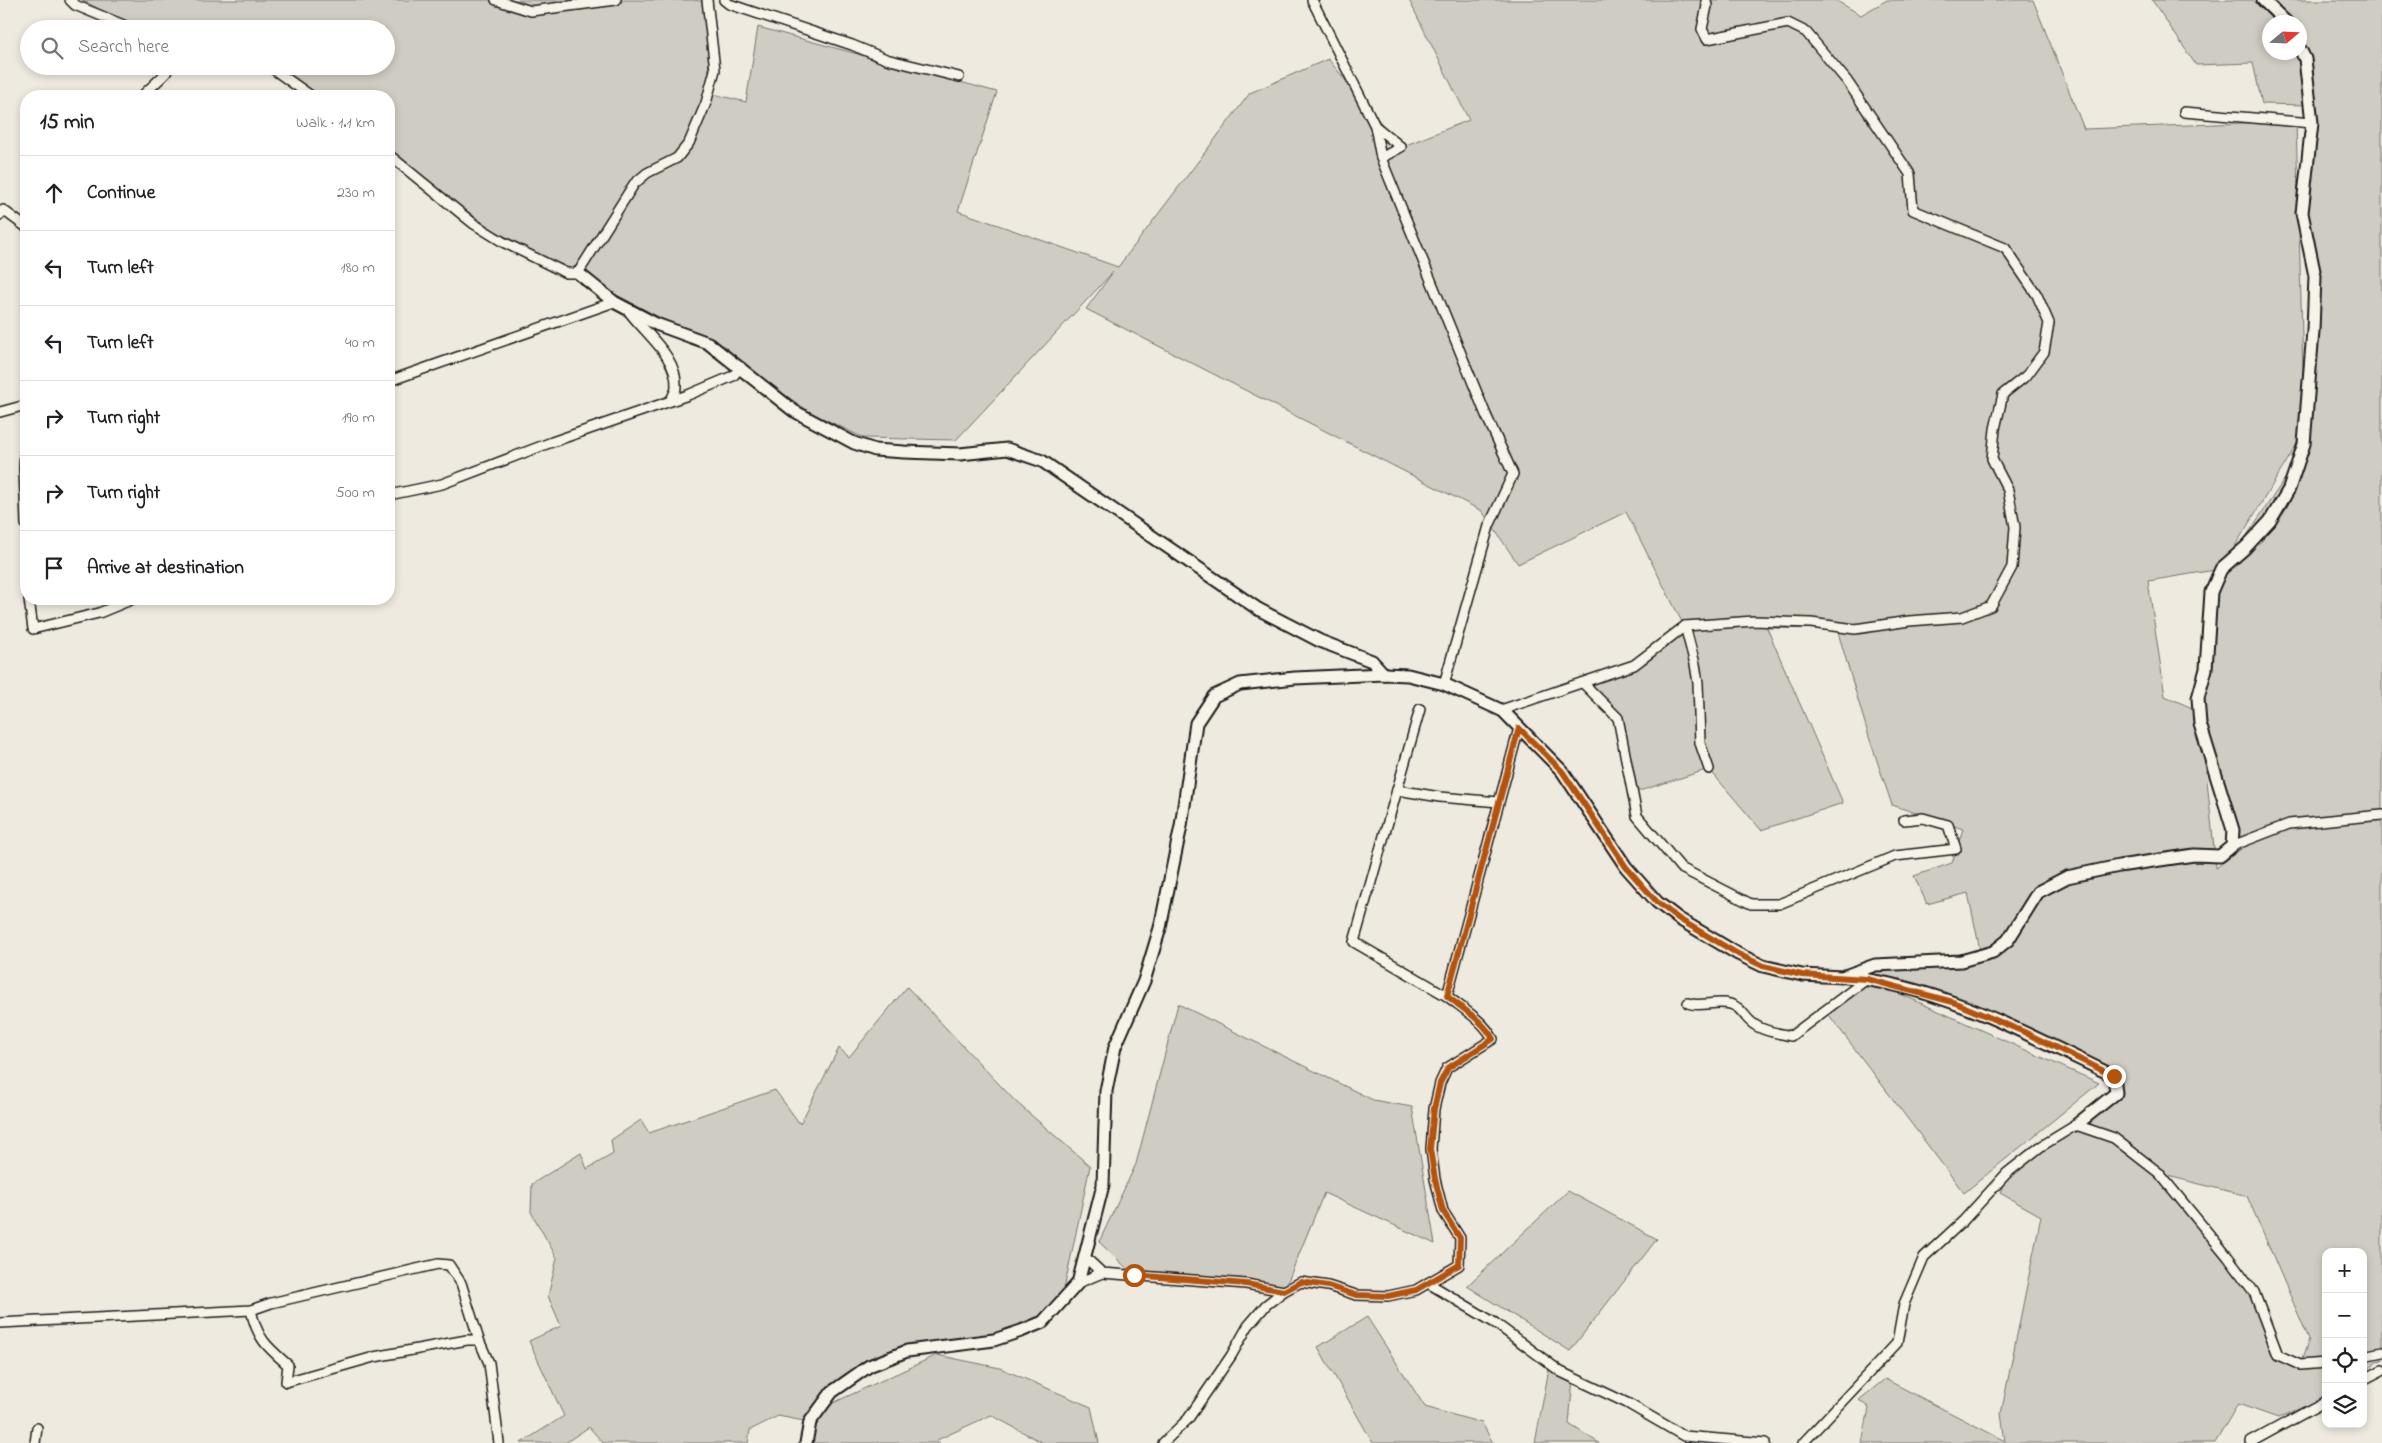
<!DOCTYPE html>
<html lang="en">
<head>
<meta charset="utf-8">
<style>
  :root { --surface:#fff; --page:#f6f6f6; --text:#202124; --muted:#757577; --line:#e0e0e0 }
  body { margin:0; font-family:"Indie Flower",sans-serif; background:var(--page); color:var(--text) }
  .controls { position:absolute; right:15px; bottom:15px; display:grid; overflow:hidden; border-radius:10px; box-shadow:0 2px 8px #0003 }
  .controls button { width:45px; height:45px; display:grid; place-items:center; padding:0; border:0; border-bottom:1px solid var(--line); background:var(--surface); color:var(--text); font:25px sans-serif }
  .compass { position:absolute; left:2262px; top:15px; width:45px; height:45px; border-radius:50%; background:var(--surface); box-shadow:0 2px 8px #0003; rotate:71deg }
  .stop { position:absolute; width:15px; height:15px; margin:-11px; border:4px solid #b45309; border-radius:50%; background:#fff }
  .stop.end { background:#b45309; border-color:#fff; box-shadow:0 1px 5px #0008 }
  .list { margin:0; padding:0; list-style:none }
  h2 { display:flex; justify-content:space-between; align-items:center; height:65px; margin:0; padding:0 20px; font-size:21px }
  h2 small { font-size:16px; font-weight:400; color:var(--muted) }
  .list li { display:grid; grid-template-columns:32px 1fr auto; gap:15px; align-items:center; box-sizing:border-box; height:75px; padding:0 20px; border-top:1px solid var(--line) }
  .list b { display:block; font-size:19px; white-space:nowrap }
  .list em { font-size:16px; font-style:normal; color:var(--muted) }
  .icon { flex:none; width:28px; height:28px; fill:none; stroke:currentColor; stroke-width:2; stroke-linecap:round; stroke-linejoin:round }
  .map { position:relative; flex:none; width:2382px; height:1443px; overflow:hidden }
  .search { position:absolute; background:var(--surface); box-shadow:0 2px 8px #0003; left:20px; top:20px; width:375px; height:55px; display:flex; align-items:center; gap:12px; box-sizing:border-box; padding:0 18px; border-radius:28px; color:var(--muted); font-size:19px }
  .panel { position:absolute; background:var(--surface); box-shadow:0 2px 8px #0003; left:20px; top:90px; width:375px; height:515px; border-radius:20px }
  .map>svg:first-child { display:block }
  .green { fill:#cfccc3; stroke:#767470; fill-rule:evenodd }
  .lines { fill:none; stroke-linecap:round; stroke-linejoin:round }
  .street-casing { stroke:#1c1c1c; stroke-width:12 }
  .secondary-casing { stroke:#1c1c1c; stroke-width:15 }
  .street { stroke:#f7f3e8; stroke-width:9 }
  .secondary { stroke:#f7f3e8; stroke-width:11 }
  .route { stroke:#b45309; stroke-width:6 }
</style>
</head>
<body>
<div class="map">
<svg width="2382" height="1443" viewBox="0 0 2382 1443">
  <rect width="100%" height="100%" fill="#eeeae0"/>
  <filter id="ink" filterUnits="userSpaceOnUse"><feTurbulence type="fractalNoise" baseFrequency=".02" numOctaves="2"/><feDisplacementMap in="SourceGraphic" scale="10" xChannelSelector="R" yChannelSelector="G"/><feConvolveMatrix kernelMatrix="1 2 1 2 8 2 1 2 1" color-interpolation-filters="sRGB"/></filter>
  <g filter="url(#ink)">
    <!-- green -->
    <g class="green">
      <path d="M82,0H693L708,2L709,93L746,102L758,27L997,92L958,211L1118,267L1250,93L1328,59L1401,147L1469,120L1409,0H1835L1861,15L1887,0H2033L2084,129L2296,121L2304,406L2314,308L2302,213L2306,105L2262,104L2253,63L2196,65L2152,0H2253L2275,22H2270V52H2300V22H2279L2267,0H2382V1360L2376,1361L2363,1376V1252H2326V1397L2278,1418L2238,1404L2215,1443H1862L1869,1408L1859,1400L1885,1379L2005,1441L2001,1414L2041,1216L2000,1193L2007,1173L2076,1125L2104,1133L2084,1119L2116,1093L2114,1076L1994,1020L1857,972L1981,955L1968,893L1927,904L1914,876L1952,863L1963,829L1892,805L1869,737L1837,629L1767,628L1843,803L1761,830L1709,769L1633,793L1618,718L1583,683L1634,665L1684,626L1626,512L1518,564L1482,511L1086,309L1113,272L956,440L864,438L810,412L708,343L493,230L389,154V96H310L277,73L249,66H386V29H136ZM2301,438L2300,456L2215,583L2199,711L2165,696L2148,581L2221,569ZM2202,732L2232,846L2249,843L2216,868ZM2160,1174L2247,1196L2309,1339L2300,1365L2278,1355L2254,1292Z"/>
      <polygon points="1867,979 2099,1083 1964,1193 1826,1011"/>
      <polygon points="907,987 1016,1102 1090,1166 1061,1304 1021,1331 907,1351 869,1366 820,1409 937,1355 1000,1368 1091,1407 1099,1443 1043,1443 991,1415 937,1440 940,1443 807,1443 809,1422 778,1416 750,1430 748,1443 603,1443 589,1427 565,1443 521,1443 564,1416 529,1341 561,1326 548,1296 557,1258 531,1212 532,1184 581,1153 587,1169 613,1154 611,1140 641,1120 649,1133 775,1090 800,1124 839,1048 849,1057"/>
      <polygon points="1178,1004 1373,1100 1412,1107 1435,1244 1324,1193 1284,1291 1134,1275 1099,1242 1136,1164"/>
      <polygon points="1568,1191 1657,1239 1570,1351 1467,1286"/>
      <polygon points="1367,1317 1425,1407 1482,1423 1493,1443 1373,1443 1318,1347"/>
      <polygon points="1550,1364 1573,1378 1569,1424 1599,1443 1535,1443"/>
    </g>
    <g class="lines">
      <defs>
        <g id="street">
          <polyline points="70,0 75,5 133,29"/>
          <polyline points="496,0 531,11 616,0"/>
          <polyline points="724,0 729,4 852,45 886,59 959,77"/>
          <polyline points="1312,0 1375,126 1381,158 1401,147 1375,126"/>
          <polyline points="269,66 311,96"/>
          <polyline points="142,96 166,73 169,66"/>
          <polyline points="2184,112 2312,123"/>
          <polyline points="389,155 474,224 503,242 566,273 578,273 634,184 647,173 677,158 689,143 706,103 715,70 707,0"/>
          <polyline points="1381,158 1486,415 1513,474 1489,526 1444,684"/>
          <polyline points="0,215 3,210 26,227"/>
          <path d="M627,309C643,332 678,356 676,387C676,392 672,397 670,401"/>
          <polyline points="389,381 614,302"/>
          <polyline points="0,412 26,405"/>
          <polyline points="26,429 24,469 26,524"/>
          <polyline points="389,495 442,484 552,442 688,395 733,376 741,367"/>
          <polyline points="29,599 33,629 99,613 133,599"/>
          <polyline points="1685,626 1695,664 1698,683 1700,743 1709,769"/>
          <polyline points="1583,683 1618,718 1637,816 1681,868 1751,904 1779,904 1895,856 1956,849 1948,825 1923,818 1904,820"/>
          <polyline points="1501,710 1634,665 1685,626 1754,621 1811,623 1855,629 1909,621 1962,617 1991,606 2012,567 2015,527 2008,490 1992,459 1995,429 2003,394 2027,375 2044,352 2049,323 2037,295 2005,248 1913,210 1910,174 1847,81 1806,32 1788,23 1707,39 1702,29 1707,6 1706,0"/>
          <polyline points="1397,790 1420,709"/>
          <polyline points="1499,802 1440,797 1397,790 1354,942 1447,996 1519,728"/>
          <polyline points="2232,846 2289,824 2382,815"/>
          <path d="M1688,1003C1700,1008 1716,1000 1730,1004C1741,1007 1743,1015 1751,1022C1761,1031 1778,1033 1791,1036L1867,979"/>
          <polyline points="1086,1258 1102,1273 1246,1284 1284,1291"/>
          <polyline points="1078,1283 1102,1273"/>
          <path d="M1428,1283L1459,1265L1460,1238L1443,1211L1435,1179L1431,1149L1434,1109L1440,1083L1447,1068L1493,1039C1484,1021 1463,1009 1447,996"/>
          <path d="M251,1310C257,1338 266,1346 288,1365L286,1382L374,1357L467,1340H479L489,1363L499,1443"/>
          <polyline points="0,1323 251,1310 271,1303 438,1264 449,1265 461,1283 479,1340"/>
          <polyline points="2363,1356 2382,1352"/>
          <polyline points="2363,1380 2382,1370"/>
          <polyline points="2251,1442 2326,1401"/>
          <polyline points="35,1443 37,1428"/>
          <polyline points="1163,1443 1188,1419 1231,1356 1248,1326 1266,1305 1284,1291 1301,1282 1328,1286 1356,1295 1388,1296 1416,1290 1428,1283 1495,1323 1561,1372 1627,1403 1684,1436 1765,1443"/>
          <polyline points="1803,1443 1897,1343 1904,1304 1924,1257 1963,1221 2007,1173 2040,1147 2076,1125 2114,1138 2159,1173 2228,1257 2254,1292 2278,1355 2300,1365 2326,1363"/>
        </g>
        <g id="secondary">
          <polyline points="2263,0 2286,22"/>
          <polyline points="578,273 614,302 656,324 708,343 794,411 854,443 875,450 904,452 960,454 1007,449 1042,461 1258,609 1320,641 1372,661 1384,674"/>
          <path d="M1846,977C1941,986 2029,1035 2114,1076L2116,1093L2076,1125"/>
          <polyline points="806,1443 810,1422 832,1392 869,1366 907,1351 994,1340 1021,1331 1043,1322 1078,1283 1103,1185 1106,1091 1115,1047 1144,981 1160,928 1181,826 1196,723 1214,696 1240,684 1295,678 1384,674 1408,675 1444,684 1503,711 1562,771 1626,867 1657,902 1679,919 1738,954 1763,966 1802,975 1842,977 1875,965 1961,961 1993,952 2008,940 2038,892 2067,877 2119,866 2194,855 2220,856 2232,846 2233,830 2200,724 2198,698 2206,669 2211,592 2221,569 2246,547 2270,521 2289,489 2304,444 2313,331 2315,276 2302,213 2312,123 2305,59 2300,49"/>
        </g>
      </defs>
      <!-- street casing -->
      <use href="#street" class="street-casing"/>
      <!-- secondary casing -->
      <use href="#secondary" class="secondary-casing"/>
      <!-- street -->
      <use href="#street" class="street"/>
      <!-- secondary -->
      <use href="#secondary" class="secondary"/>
    </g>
  </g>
  <g class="lines" filter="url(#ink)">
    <!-- route -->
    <path class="route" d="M1134,1275L1246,1284L1284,1291L1301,1282L1328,1286L1356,1295L1388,1296L1416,1290L1459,1265L1460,1238L1443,1211L1435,1179L1430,1149L1434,1109L1440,1083L1448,1068L1493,1039C1484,1021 1463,1009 1447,996L1519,728L1562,771L1626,867L1657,902L1679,919L1738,954L1763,966L1802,975L1867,979L1953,1002L2024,1032L2114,1076"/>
  </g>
</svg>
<div class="controls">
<button>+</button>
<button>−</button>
<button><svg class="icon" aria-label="locate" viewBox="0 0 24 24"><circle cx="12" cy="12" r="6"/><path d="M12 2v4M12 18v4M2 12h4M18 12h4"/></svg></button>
<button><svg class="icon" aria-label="layers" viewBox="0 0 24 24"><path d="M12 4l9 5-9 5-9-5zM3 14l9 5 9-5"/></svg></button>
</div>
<svg class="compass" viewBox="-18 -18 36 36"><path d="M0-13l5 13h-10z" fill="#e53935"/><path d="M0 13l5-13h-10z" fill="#757577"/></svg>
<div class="stop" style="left:1134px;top:1275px"></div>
<div class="stop end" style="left:2114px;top:1076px"></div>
<div class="search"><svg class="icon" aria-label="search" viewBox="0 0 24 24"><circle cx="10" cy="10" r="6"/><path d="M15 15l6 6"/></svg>Search here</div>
<section class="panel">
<h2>15 min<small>Walk · 1.1 km</small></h2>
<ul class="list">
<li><svg class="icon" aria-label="ahead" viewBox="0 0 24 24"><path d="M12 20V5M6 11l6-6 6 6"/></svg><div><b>Continue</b></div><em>230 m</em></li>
<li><svg class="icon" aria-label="left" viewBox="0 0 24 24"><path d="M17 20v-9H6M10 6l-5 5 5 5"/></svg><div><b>Turn left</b></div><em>180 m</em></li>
<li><svg class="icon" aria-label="left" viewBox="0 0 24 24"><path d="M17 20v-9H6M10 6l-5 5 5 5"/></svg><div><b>Turn left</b></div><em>40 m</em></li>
<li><svg class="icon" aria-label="right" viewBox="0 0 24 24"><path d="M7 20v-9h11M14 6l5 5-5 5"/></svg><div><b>Turn right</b></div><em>190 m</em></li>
<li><svg class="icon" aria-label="right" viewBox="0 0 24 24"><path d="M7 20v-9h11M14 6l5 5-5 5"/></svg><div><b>Turn right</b></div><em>500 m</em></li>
<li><svg class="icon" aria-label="arrive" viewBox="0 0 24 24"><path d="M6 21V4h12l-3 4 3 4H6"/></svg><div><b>Arrive at destination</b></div></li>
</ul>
</section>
</div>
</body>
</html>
